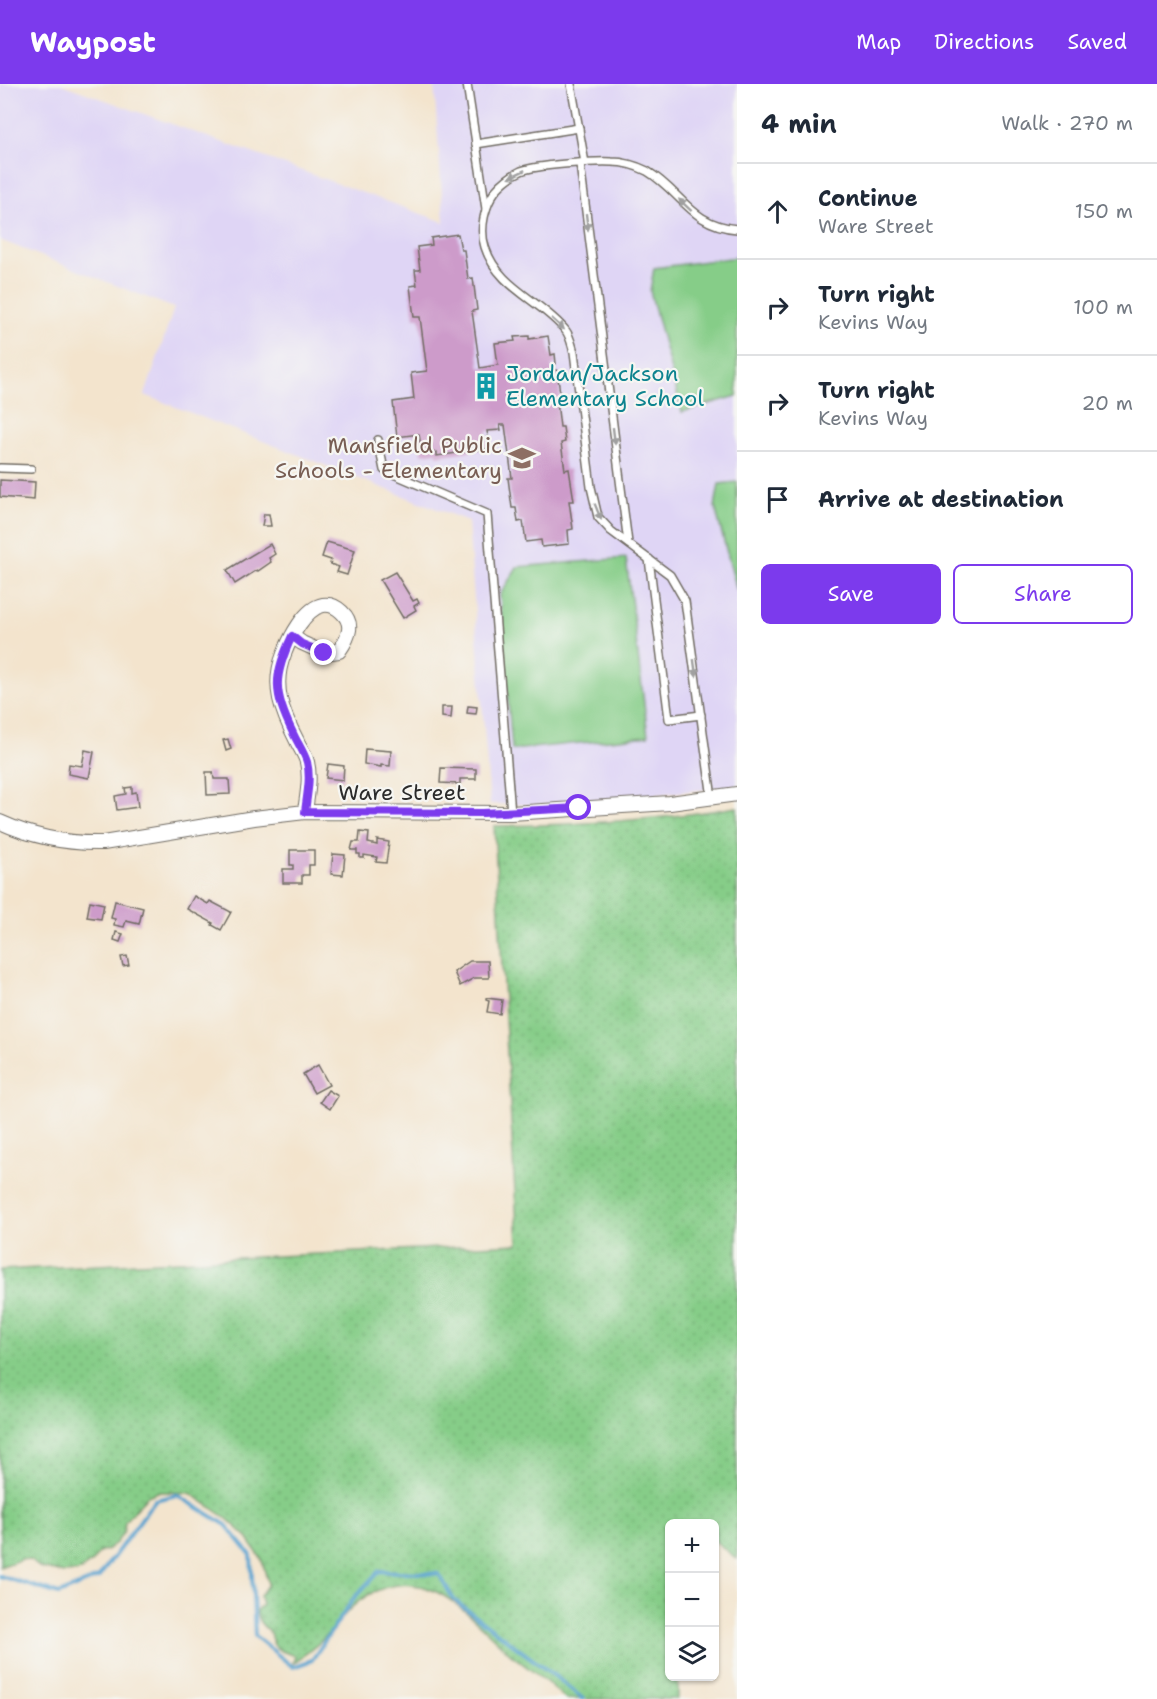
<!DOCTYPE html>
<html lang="en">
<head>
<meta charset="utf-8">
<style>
  :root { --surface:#fff; --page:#f6f6f7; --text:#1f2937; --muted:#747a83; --line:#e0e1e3; --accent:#7c3aed }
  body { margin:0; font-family:"Shantell Sans",sans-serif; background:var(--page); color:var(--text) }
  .controls { position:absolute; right:18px; bottom:18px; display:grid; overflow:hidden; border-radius:9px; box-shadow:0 2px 4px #0004 }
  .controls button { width:54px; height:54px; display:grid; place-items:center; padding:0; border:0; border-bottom:2px solid var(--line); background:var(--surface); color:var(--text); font:30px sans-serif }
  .stop { position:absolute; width:18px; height:18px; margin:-14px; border:4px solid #7c3aed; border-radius:50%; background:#fff }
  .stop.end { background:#7c3aed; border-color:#fff; box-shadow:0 2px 6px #0008 }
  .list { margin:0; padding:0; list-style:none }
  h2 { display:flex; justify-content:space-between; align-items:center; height:78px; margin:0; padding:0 24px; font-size:26px }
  h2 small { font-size:20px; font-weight:400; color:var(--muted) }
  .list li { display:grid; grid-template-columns:39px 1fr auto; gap:18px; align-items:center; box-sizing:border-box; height:96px; padding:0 24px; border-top:2px solid var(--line) }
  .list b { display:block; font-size:22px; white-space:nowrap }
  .list p { margin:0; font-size:20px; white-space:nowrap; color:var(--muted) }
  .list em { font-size:20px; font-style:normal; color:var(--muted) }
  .actions { display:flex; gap:12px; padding:18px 24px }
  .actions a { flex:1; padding:14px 0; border:2px solid var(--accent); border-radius:9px; text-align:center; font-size:21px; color:var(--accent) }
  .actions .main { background:var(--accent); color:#fff }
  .icon { flex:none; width:33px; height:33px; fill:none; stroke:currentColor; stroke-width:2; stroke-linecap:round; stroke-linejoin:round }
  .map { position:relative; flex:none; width:737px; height:1615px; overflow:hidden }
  header { display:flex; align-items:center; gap:36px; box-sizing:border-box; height:84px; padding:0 30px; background:var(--accent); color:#fff }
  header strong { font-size:28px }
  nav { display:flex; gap:33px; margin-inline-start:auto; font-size:21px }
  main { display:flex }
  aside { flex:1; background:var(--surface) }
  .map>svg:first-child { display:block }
  .built { fill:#dfd5f5 }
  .park { fill:url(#park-dots); stroke:#587c5a; stroke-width:1.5 }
  .pitch { fill:#86cd88; stroke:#587c5a; stroke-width:1.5 }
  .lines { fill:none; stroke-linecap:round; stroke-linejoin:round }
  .stream { stroke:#57a2cf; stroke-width:4 }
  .building { fill:#cd9bca }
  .service-casing { stroke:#716c64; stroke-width:10 }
  .minor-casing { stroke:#716c64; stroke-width:16 }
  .service { stroke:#fff; stroke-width:7 }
  .minor { stroke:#fff; stroke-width:14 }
  .oneway { fill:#a0a0a0 }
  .route { stroke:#7c3aed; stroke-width:8 }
  .labels { text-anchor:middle; stroke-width:4.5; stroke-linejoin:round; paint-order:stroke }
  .culture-label { font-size:22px; fill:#0d838f; stroke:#f6f6f2; text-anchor:start }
  .education-label { font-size:22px; fill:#785e54; stroke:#f6f6f2; text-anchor:end }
  .street-label { font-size:22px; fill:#2b2b2b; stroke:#f6f6f2 }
</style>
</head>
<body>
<header>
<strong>Waypost</strong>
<nav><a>Map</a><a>Directions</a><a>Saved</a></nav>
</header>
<main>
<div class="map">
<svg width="737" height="1615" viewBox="0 0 737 1615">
  <defs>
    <pattern id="park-dots" width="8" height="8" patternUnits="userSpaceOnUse" patternTransform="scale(1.5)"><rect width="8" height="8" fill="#86cd88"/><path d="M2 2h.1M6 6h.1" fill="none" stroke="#74b076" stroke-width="1.8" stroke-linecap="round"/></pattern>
  </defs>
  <rect width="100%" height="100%" fill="#f6f6f2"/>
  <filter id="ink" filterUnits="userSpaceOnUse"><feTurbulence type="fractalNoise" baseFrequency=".0167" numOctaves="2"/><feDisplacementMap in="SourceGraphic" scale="12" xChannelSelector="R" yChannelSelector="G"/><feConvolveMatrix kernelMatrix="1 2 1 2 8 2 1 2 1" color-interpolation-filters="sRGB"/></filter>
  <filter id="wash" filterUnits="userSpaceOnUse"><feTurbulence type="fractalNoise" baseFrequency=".008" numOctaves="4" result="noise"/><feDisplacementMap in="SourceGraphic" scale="24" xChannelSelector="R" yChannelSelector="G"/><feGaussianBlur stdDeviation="1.35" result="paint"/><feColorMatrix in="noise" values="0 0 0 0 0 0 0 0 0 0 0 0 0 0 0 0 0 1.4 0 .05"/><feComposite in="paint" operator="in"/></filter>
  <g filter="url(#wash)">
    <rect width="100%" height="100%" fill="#f3e4cd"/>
    <!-- built -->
    <polygon class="built" points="0,0 61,0 444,138 434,0 737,0 737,702 578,719 534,721 490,720 468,437 145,311 174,224 0,156"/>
    <!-- park -->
    <path class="park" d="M737,723V1475L715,1457L714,1440H670V1592L678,1593V1615H565C550,1598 529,1586 512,1571C471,1535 430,1476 368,1511C350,1521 339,1539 325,1553C316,1563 304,1571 293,1579L295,1572C278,1566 273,1566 270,1548C263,1542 256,1536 257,1526L262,1521L260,1512L268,1500L262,1476L246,1452L225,1433L190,1409L158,1408L147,1412L125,1437L124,1447L117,1458L107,1466L101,1467L92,1478L78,1488L64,1489L41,1484L29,1476L22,1475L0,1483V1186L518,1160L494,742C575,741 657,737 737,723Z"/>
    <!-- pitch -->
    <g class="pitch">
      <polygon points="737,173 737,312 682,328 650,207 654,184"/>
      <polygon points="737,398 737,507 715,423 719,400"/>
      <polygon points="626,474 648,652 512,666 500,511 517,483"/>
    </g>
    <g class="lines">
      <!-- stream -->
      <polyline class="stream" points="0,1492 59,1510 99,1493 155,1416 177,1411 226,1441 251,1471 255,1552 293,1583 312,1576 354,1514 379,1487 439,1490 454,1516 556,1593 583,1615"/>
    </g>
    <g id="blocks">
      <!-- building -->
      <g class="building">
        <polygon points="458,150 461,166 464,166 468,195 473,194 477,226 472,227 480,284 498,281 495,259 515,257 514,253 529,252 529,255 548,252 551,271 555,270 556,280 552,281 552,286 557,286 561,317 557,318 560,343 563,343 565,358 561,359 565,386 569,385 574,417 569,417 573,445 568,446 569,460 542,463 541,456 526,458 523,437 518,438 516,424 512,424 508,394 512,394 505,341 500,341 501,346 487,347 490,364 437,372 437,368 422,370 419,350 397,353 393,318 414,315 411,289 427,287 420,233 414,233 410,202 417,201 415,186 420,186 417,163 432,161 431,154"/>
        <polygon points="0,396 35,398 34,416 0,413"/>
        <polygon points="264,430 269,430 271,442 262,442"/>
        <polygon points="327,458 355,466 347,491 337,488 339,483 330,480 331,476 322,473"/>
        <polygon points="270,460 275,470 269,474 271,478 258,487 257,486 235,500 227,486"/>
        <polygon points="395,488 413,517 417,515 419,519 414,522 416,526 403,534 380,496"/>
        <polygon points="468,622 477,623 476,630 467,629"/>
        <polygon points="442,623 452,623 451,634 442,633"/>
        <polygon points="228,655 231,665 226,667 223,656"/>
        <polygon points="365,665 391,667 390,682 381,681 381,683 364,680"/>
        <polygon points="85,666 94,668 89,694 68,690 69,680 82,682"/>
        <polygon points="328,680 344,682 343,696 326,694"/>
        <polygon points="441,684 476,685 476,695 460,695 460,700 440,699"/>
        <polygon points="206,688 213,688 214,695 229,695 230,710 207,711"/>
        <polygon points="132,703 132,709 136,708 138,723 117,726 115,712 126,710 125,704"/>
        <polygon points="360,748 369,749 368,759 377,761 377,756 389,758 386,779 376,778 377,773 364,771 364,774 360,774 360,770 357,770 357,766 351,766 353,758 359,758"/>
        <polygon points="290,766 314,766 314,781 309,781 309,791 302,791 302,799 283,799 283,785 293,785 293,781 290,781"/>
        <polygon points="333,770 345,771 343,791 331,790"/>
        <polygon points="194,812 208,820 210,817 231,828 221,846 212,841 213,839 187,825"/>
        <polygon points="90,817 104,820 101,835 87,833"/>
        <polygon points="115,817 143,824 139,840 126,837 124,843 114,841 115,835 111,834"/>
        <polygon points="116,848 123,850 120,858 114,856"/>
        <polygon points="127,872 129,881 123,882 121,873"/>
        <polygon points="470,877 488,877 489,894 474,894 460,902 454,888"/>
        <polygon points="486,914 502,916 500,930 487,928 489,917 486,916"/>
        <polygon points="318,981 329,1001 314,1009 303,990"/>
        <polygon points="328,1006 338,1012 330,1025 320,1018"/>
      </g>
    </g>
  </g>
  <g filter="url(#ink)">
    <use href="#blocks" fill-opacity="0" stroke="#716c64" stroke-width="1.5"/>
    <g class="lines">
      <defs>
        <g id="service">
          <polyline points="467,0 486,125"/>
          <polyline points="571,0 585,79"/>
          <polyline points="476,60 579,44"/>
          <polyline points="580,80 628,459"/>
          <polyline points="378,356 384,386 487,430 511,729"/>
          <polyline points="0,384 31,385"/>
          <polyline points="649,475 669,635 701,631"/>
          <path d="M712,714L685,517L670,491L611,447L598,433L591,403L574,268C572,262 570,252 566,247C541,216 498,204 485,163C479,144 485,121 496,106C503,98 512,91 521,87C537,81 595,77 612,78C623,78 637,82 647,87C682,108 690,141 737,145"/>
        </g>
        <g id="minor">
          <path d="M292,552L302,559L324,569L339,567C344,560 348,554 349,546C351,533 336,519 323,521C305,524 290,554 284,570C271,602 282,628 297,657C300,664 305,670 307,678C311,694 307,711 305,728"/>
          <path d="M0,738C33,753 67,760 103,759L254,734L305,728L511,729L670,719L737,710"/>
        </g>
      </defs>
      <!-- service casing -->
      <use href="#service" class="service-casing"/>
      <!-- minor casing -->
      <use href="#minor" class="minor-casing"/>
      <!-- service -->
      <use href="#service" class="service"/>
      <!-- minor -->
      <use href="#minor" class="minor"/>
    </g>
    <!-- one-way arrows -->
    <defs><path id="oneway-solid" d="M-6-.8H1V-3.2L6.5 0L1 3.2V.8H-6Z" transform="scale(1.5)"/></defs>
    <g class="oneway">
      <use href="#oneway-solid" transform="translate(517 90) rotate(155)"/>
      <use href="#oneway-solid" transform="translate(685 121) rotate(-137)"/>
      <use href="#oneway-solid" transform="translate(587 138) rotate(83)"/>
      <use href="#oneway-solid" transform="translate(558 240) rotate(42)"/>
      <use href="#oneway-solid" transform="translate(614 352) rotate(83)"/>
      <use href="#oneway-solid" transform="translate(598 428) rotate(68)"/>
      <use href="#oneway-solid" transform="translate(695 584) rotate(82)"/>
    </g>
  </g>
  <g class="lines" filter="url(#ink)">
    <!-- route -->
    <path class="route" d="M324,569L302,560L292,552C273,593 273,608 293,649C297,658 304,668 307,678C311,694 307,711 305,728L483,729L579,724"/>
  </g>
  <!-- icons -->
  <defs>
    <symbol id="building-bare" viewBox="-9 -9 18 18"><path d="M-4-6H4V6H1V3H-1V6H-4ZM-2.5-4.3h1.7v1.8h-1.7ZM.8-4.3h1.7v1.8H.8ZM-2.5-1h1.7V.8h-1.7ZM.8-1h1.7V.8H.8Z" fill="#0f9aa8" stroke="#f6f6f2" stroke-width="2.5" paint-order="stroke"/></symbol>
    <symbol id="school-bare" viewBox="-9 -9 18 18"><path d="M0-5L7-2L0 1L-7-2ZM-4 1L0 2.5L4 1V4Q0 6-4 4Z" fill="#8d6e63" stroke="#f6f6f2" stroke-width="2.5" paint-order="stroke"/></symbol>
  </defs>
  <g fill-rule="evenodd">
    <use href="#building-bare" x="467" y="283" width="38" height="38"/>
    <use href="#school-bare" x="503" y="355" width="38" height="38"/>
  </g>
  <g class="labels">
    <!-- culture labels -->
    <g class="culture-label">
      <text x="506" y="297">Jordan/Jackson<tspan x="506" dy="25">Elementary School</tspan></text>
    </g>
    <!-- education labels -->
    <g class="education-label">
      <text x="502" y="369">Mansfield Public<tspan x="502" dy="25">Schools - Elementary</tspan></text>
    </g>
    <!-- street labels -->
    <g class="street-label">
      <text x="402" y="716">Ware Street</text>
    </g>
  </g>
</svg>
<div class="controls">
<button>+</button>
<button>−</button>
<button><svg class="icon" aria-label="layers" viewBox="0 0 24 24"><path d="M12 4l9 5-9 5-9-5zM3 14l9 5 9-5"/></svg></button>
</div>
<div class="stop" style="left:579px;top:724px"></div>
<div class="stop end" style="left:324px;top:569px"></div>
</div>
<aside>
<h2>4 min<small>Walk · 270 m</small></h2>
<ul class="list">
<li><svg class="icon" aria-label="ahead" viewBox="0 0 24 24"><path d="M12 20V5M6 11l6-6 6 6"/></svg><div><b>Continue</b><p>Ware Street</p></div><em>150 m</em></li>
<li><svg class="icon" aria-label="right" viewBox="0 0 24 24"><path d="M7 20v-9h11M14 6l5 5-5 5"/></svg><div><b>Turn right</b><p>Kevins Way</p></div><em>100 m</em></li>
<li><svg class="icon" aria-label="right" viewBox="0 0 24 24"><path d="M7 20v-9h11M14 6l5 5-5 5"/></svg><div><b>Turn right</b><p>Kevins Way</p></div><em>20 m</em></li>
<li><svg class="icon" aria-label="arrive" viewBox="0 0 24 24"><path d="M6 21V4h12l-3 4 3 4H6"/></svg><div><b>Arrive at destination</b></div></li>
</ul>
<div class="actions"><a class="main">Save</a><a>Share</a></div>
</aside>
</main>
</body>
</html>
